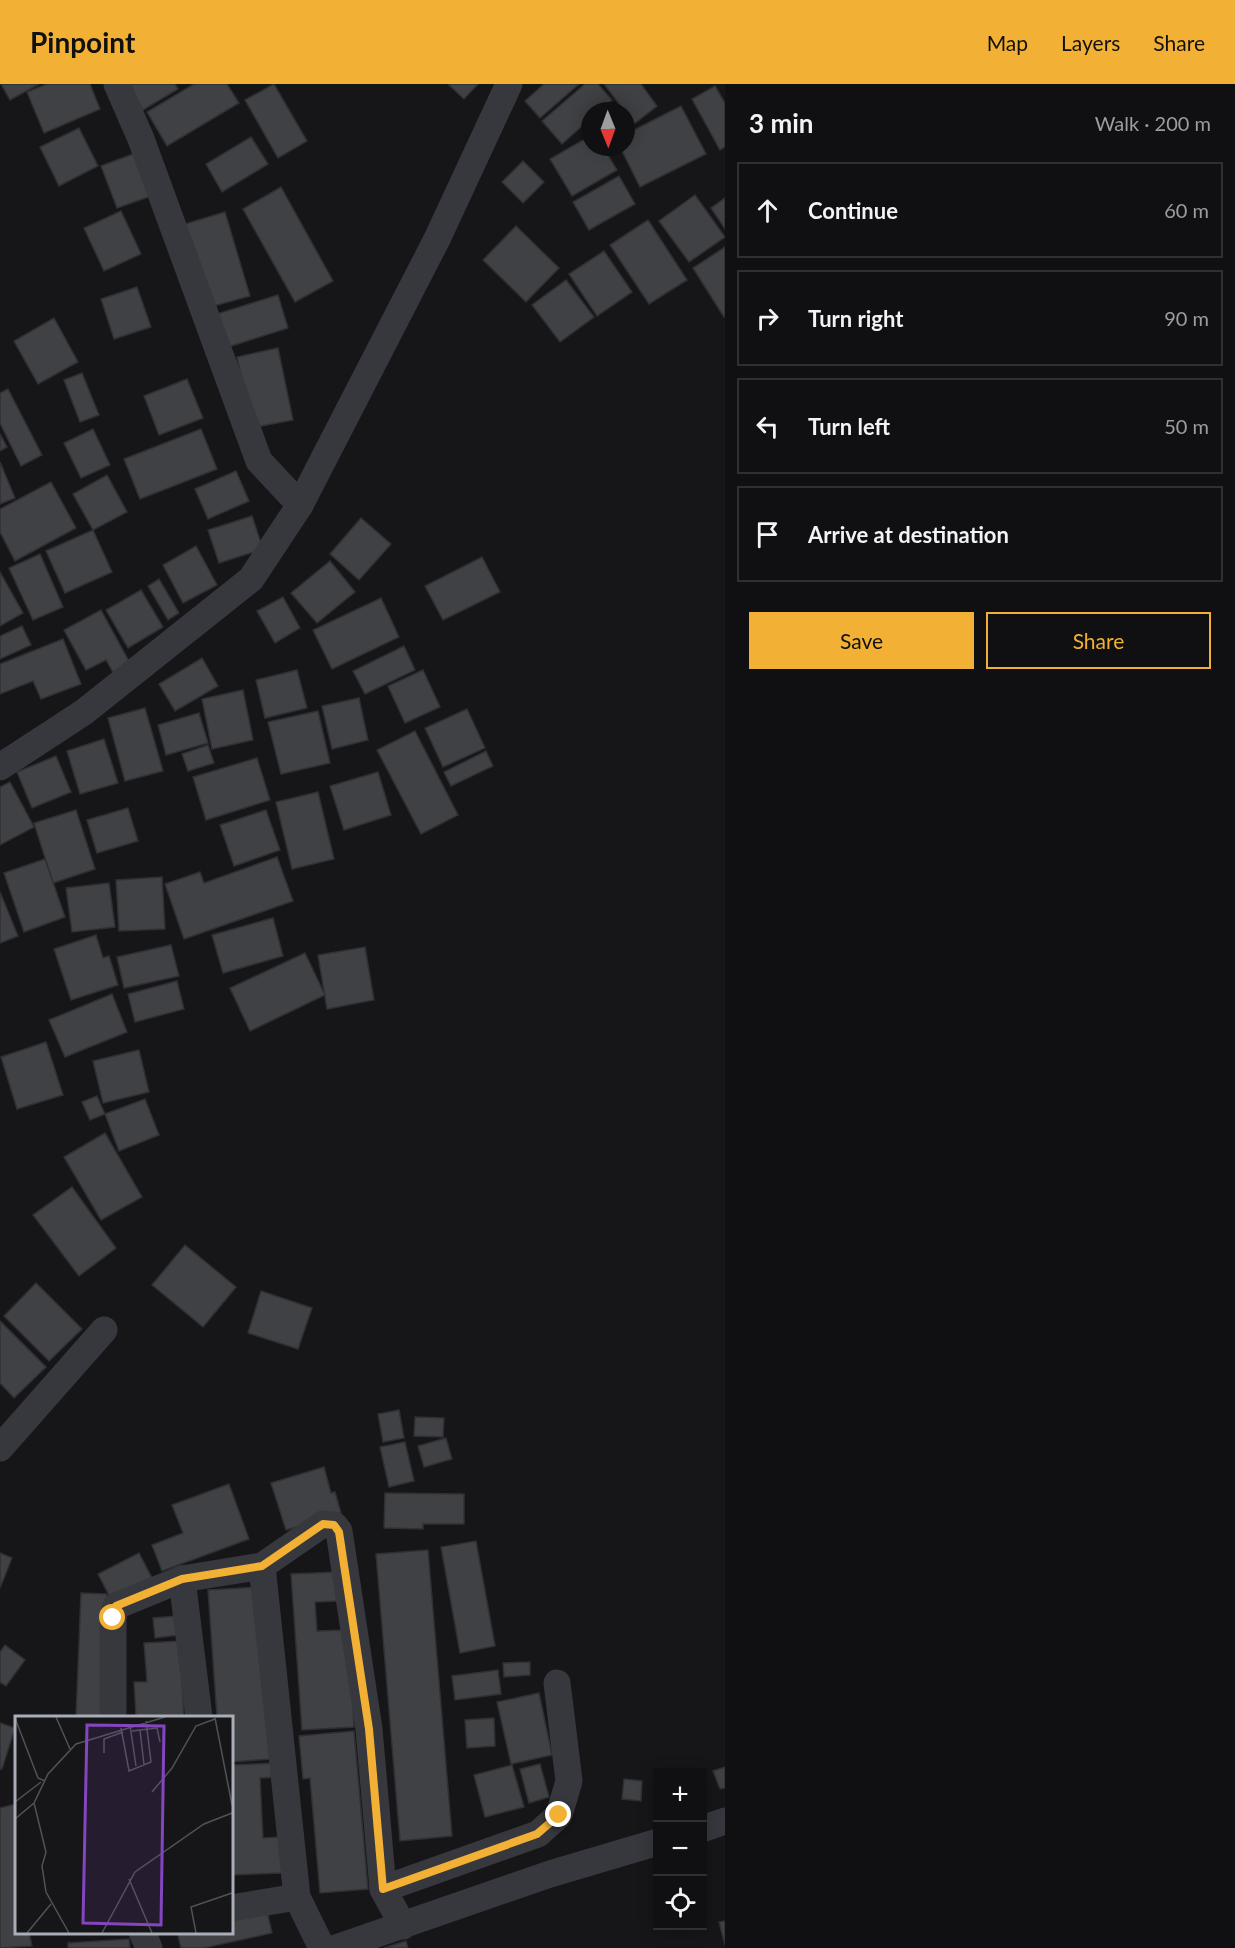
<!DOCTYPE html>
<html lang="en">
<head>
<meta charset="utf-8">
<style>
  :root { --surface:#101012; --page:#19191b; --text:#f1f3f6; --muted:#9c9d9f; --line:#303032; --accent:#f2b134 }
  body { margin:0; font-family:Lato,sans-serif; background:var(--page); color:var(--text) }
  .controls { position:absolute; right:18px; bottom:18px; display:grid; overflow:hidden; border-radius:0px; box-shadow:0 3px 15px #0003 }
  .controls button { width:54px; height:54px; display:grid; place-items:center; padding:0; border:0; border-bottom:2px solid var(--line); background:var(--surface); color:var(--text); font:30px sans-serif }
  .compass { position:absolute; left:581px; top:18px; width:54px; height:54px; border-radius:50%; background:var(--surface); box-shadow:0 3px 15px #0003; rotate:179deg }
  .stop { position:absolute; width:18px; height:18px; margin:-14px; border:4px solid #f2b134; border-radius:50%; background:#fff }
  .stop.end { background:#f2b134; border-color:#fff; box-shadow:0 2px 6px #0008 }
  .list { margin:0; padding:0; list-style:none }
  h2 { display:flex; justify-content:space-between; align-items:center; height:78px; margin:0; padding:0 24px; font-size:26px }
  h2 small { font-size:20px; font-weight:400; color:var(--muted) }
  .list li { display:grid; grid-template-columns:39px 1fr auto; gap:18px; align-items:center; box-sizing:border-box; height:96px; margin:0 12px 12px; padding:0 12px; border:2px solid var(--line); border-radius:0px }
  .list b { display:block; font-size:22px; white-space:nowrap }
  .list em { font-size:20px; font-style:normal; color:var(--muted) }
  .actions { display:flex; gap:12px; padding:18px 24px }
  .actions a { flex:1; padding:14px 0; border:2px solid var(--accent); border-radius:0px; text-align:center; font-size:21px; color:var(--accent) }
  .actions .main { background:var(--accent); color:#111 }
  .icon { flex:none; width:33px; height:33px; fill:none; stroke:currentColor; stroke-width:2; stroke-linecap:round; stroke-linejoin:round }
  .map { position:relative; flex:none; width:725px; height:1864px; overflow:hidden }
  header { display:flex; align-items:center; gap:36px; box-sizing:border-box; height:84px; padding:0 30px; background:var(--accent); color:#111 }
  header strong { font-size:28px }
  nav { display:flex; gap:33px; margin-inline-start:auto; font-size:21px }
  main { display:flex }
  aside { flex:1; background:var(--surface) }
  .map>svg:first-child { display:block }
  .building { fill:#404145; stroke:#303034; stroke-width:1.5 }
  .lines { fill:none; stroke-linecap:round; stroke-linejoin:round }
  .street { stroke:#37383d; stroke-width:27 }
  .route { stroke:#f2b134; stroke-width:8 }
  .inset-road { fill:none; stroke:#505258; stroke-width:1.5 }
  .view { fill:#8446be; fill-opacity:0.15; stroke:#8446be; stroke-width:3 }
  .inset-edge { fill:none; stroke:#a8adb8; stroke-width:3 }
</style>
</head>
<body>
<header>
<strong>Pinpoint</strong>
<nav><a>Map</a><a>Layers</a><a>Share</a></nav>
</header>
<main>
<div class="map">
<svg width="725" height="1864" viewBox="0 0 725 1864">
  <rect width="100%" height="100%" fill="#161618"/>
  <!-- building -->
  <g class="building">
    <polygon points="1,0 39,0 10,16"/>
    <polygon points="47,0 90,0 100,25 44,49 27,8"/>
    <polygon points="127,0 175,0 178,5 143,26"/>
    <polygon points="194,0 227,0 239,19 167,62 147,28"/>
    <polygon points="274,0 307,57 278,74 245,16"/>
    <polygon points="448,0 478,0 464,15"/>
    <polygon points="544,0 579,0 540,34 525,17"/>
    <polygon points="585,0 598,0 612,16 600,27 590,27 590,35 562,60 542,37"/>
    <polygon points="604,0 641,0 657,22 634,40"/>
    <polygon points="715,2 725,19 725,63 720,66 692,15"/>
    <polygon points="681,22 706,70 640,103 620,63 626,63 626,50"/>
    <polygon points="79,44 98,82 59,102 40,63"/>
    <polygon points="590,52 590,63 603,63 617,86 572,112 550,75"/>
    <polygon points="251,53 268,80 222,108 206,80"/>
    <polygon points="141,67 157,110 117,124 101,82"/>
    <polygon points="523,77 544,98 523,119 502,98"/>
    <polygon points="619,92 635,120 589,146 573,118"/>
    <polygon points="281,103 333,197 295,218 243,125"/>
    <polygon points="695,111 725,153 689,178 659,137"/>
    <polygon points="725,114 725,145 711,124"/>
    <polygon points="121,127 141,170 104,187 84,144"/>
    <polygon points="225,128 250,212 210,223 185,140"/>
    <polygon points="648,136 687,196 649,220 610,161"/>
    <polygon points="516,142 559,184 526,218 483,176"/>
    <polygon points="725,163 725,232 724,233 693,184"/>
    <polygon points="604,167 632,208 597,232 569,190"/>
    <polygon points="566,196 594,233 560,258 532,221"/>
    <polygon points="137,203 151,243 114,255 101,215"/>
    <polygon points="278,211 288,244 228,263 217,230"/>
    <polygon points="54,234 78,278 38,300 14,257"/>
    <polygon points="278,264 293,336 252,344 237,273"/>
    <polygon points="82,289 99,331 80,338 64,296"/>
    <polygon points="187,295 203,334 159,351 144,312"/>
    <polygon points="8,305 42,371 21,382 0,339 0,309"/>
    <polygon points="93,345 110,381 81,394 64,359"/>
    <polygon points="201,345 217,385 140,415 124,375"/>
    <polygon points="0,350 7,363 0,367"/>
    <polygon points="0,378 15,414 0,420"/>
    <polygon points="236,387 249,417 208,435 195,405"/>
    <polygon points="107,391 127,428 93,446 73,410"/>
    <polygon points="51,398 76,444 15,477 0,448 0,425"/>
    <polygon points="252,432 263,465 219,479 208,446"/>
    <polygon points="361,434 391,460 359,496 330,470"/>
    <polygon points="93,446 112,488 65,509 46,467"/>
    <polygon points="196,462 217,501 183,519 163,481"/>
    <polygon points="40,470 63,523 33,536 9,484"/>
    <polygon points="482,473 500,508 443,536 425,502"/>
    <polygon points="330,477 355,508 317,539 291,509"/>
    <polygon points="0,488 23,529 0,542"/>
    <polygon points="159,495 179,529 168,536 148,502"/>
    <polygon points="141,506 163,543 128,564 106,526"/>
    <polygon points="283,513 300,544 275,559 257,527"/>
    <polygon points="381,514 399,553 332,585 313,546"/>
    <polygon points="101,526 132,583 115,592 106,576 86,586 64,546"/>
    <polygon points="22,542 31,561 0,575 0,552"/>
    <polygon points="63,555 81,600 41,615 33,597 0,610 0,580"/>
    <polygon points="404,562 415,586 365,610 353,587"/>
    <polygon points="202,574 218,602 175,627 159,600"/>
    <polygon points="297,586 307,624 265,634 256,596"/>
    <polygon points="423,586 440,623 405,639 388,602"/>
    <polygon points="243,606 253,656 212,665 202,615"/>
    <polygon points="359,614 368,656 332,665 322,622"/>
    <polygon points="145,624 163,687 125,697 108,634"/>
    <polygon points="467,625 485,664 443,683 425,644"/>
    <polygon points="318,627 330,679 281,690 268,638"/>
    <polygon points="199,629 208,659 166,671 158,641"/>
    <polygon points="415,647 458,731 421,750 377,666"/>
    <polygon points="104,655 118,699 80,710 67,667"/>
    <polygon points="208,661 214,679 188,687 182,670"/>
    <polygon points="486,667 493,682 451,702 444,688"/>
    <polygon points="56,672 71,708 32,724 17,688"/>
    <polygon points="257,674 270,716 206,736 193,693"/>
    <polygon points="378,688 391,731 344,746 330,702"/>
    <polygon points="10,698 34,743 0,761 0,703"/>
    <polygon points="318,708 334,775 292,785 276,718"/>
    <polygon points="128,724 138,757 97,769 87,736"/>
    <polygon points="76,726 95,785 53,799 34,739"/>
    <polygon points="266,726 280,766 234,782 220,741"/>
    <polygon points="277,773 293,817 184,855 165,800 200,788 204,799"/>
    <polygon points="45,775 65,833 24,848 4,789"/>
    <polygon points="162,793 165,845 119,847 116,796"/>
    <polygon points="109,799 115,843 72,848 66,804"/>
    <polygon points="0,808 18,852 0,859"/>
    <polygon points="273,834 283,872 223,889 212,851"/>
    <polygon points="96,851 103,874 109,872 118,901 71,916 54,865"/>
    <polygon points="171,861 179,892 124,904 117,873"/>
    <polygon points="365,863 374,916 327,925 318,871"/>
    <polygon points="305,869 325,911 250,947 230,904"/>
    <polygon points="177,897 184,925 135,938 128,910"/>
    <polygon points="112,910 127,948 65,973 49,936"/>
    <polygon points="46,958 63,1011 17,1025 1,973"/>
    <polygon points="139,966 149,1008 103,1019 93,977"/>
    <polygon points="97,1012 105,1030 90,1036 82,1018"/>
    <polygon points="145,1015 159,1051 119,1067 105,1030"/>
    <polygon points="105,1049 142,1113 101,1136 64,1073"/>
    <polygon points="72,1103 116,1164 79,1192 33,1131"/>
    <polygon points="185,1161 236,1203 203,1243 152,1201"/>
    <polygon points="36,1199 82,1245 49,1277 4,1232"/>
    <polygon points="261,1207 312,1224 298,1265 248,1249"/>
    <polygon points="0,1237 46,1283 14,1314 0,1299"/>
    <polygon points="399,1326 404,1354 383,1358 378,1330"/>
    <polygon points="415,1333 444,1334 443,1353 414,1352"/>
    <polygon points="446,1354 452,1375 424,1383 418,1362"/>
    <polygon points="405,1358 414,1397 389,1403 380,1363"/>
    <polygon points="324,1383 331,1409 335,1408 341,1429 286,1446 271,1399"/>
    <polygon points="229,1400 249,1455 162,1487 152,1461 183,1449 172,1421"/>
    <polygon points="385,1409 464,1410 464,1440 423,1440 423,1445 384,1444"/>
    <polygon points="476,1457 495,1562 460,1569 441,1463"/>
    <polygon points="428,1466 452,1752 400,1757 376,1470"/>
    <polygon points="0,1469 12,1474 0,1504"/>
    <polygon points="139,1469 153,1496 112,1517 98,1490"/>
    <polygon points="338,1488 340,1517 315,1518 317,1547 349,1546 354,1643 302,1646 291,1490"/>
    <polygon points="259,1503 271,1675 231,1678 231,1633 217,1633 208,1506"/>
    <polygon points="81,1509 107,1510 103,1633 76,1633"/>
    <polygon points="176,1532 179,1551 155,1554 153,1534"/>
    <polygon points="180,1557 184,1633 136,1633 134,1598 147,1598 144,1559"/>
    <polygon points="5,1561 25,1576 6,1602 0,1598 0,1568"/>
    <polygon points="530,1578 530,1591 504,1593 503,1579"/>
    <polygon points="498,1586 501,1610 455,1616 452,1592"/>
    <polygon points="539,1609 552,1671 511,1680 497,1618"/>
    <polygon points="494,1634 495,1662 467,1664 465,1636"/>
    <polygon points="0,1639 15,1644 2,1685 0,1685"/>
    <polygon points="354,1647 368,1805 320,1809 310,1694 303,1695 299,1652"/>
    <polygon points="277,1679 278,1693 260,1694 263,1754 280,1753 282,1789 231,1791 231,1681"/>
    <polygon points="540,1680 549,1713 529,1719 520,1685"/>
    <polygon points="512,1681 524,1723 485,1733 474,1691"/>
    <polygon points="725,1683 725,1704 720,1705 713,1687"/>
    <polygon points="624,1695 642,1697 641,1717 622,1715"/>
    <polygon points="16,1720 16,1848 29,1848 32,1862 0,1864 0,1724"/>
    <polygon points="266,1822 272,1849 204,1864 181,1864 177,1848 231,1848 231,1830"/>
    <polygon points="725,1837 725,1861 719,1838"/>
    <polygon points="129,1855 130,1864 68,1864 68,1859"/>
    <polygon points="406,1857 408,1864 384,1864"/>
  </g>
  <g class="lines">
    <!-- street -->
    <g class="street">
      <polyline points="117,0 141,55 259,377 300,421"/>
      <polyline points="0,683 84,628 251,495 300,421 437,155 509,0"/>
      <polyline points="0,1364 104,1246"/>
      <polyline points="262,1482 297,1813 322,1864"/>
      <polyline points="182,1495 199,1633"/>
      <polyline points="113,1633 113,1534 116,1522 182,1495 262,1482 323,1440 334,1441 339,1447 369,1645 383,1805 403,1842"/>
      <polyline points="702,1745 725,1737"/>
      <polyline points="383,1805 538,1750 559,1731 569,1697 557,1599"/>
      <polyline points="231,1824 297,1813"/>
      <polyline points="142,1848 149,1864"/>
      <polyline points="336,1864 550,1790 658,1758"/>
    </g>
  </g>
  <g class="lines">
    <!-- route -->
    <polyline class="route" points="113,1534 116,1522 182,1495 262,1482 323,1440 334,1441 339,1448 369,1645 383,1805 537,1750 559,1731"/>
  </g>
  <!-- overview -->
  <g transform="translate(15 1632)">
    <rect width="218" height="218" fill="#161618"/>
    <path class="inset-road" d="M41,1L55,33M0,2L23,62L30,65M200,2L217,89M115,9L121,50M106,12L114,55L136,46L131,5M125,14L129,49M117,15L142,12L145,26M89,37V23L108,16M137,76L157,52L181,10L200,3M0,86L26,66M19,87L31,136L27,150L31,176L54,217M0,103L19,87L33,58L61,28L150,1M114,163L137,217M12,217L36,188M87,217L120,156L189,108L217,97M181,217L176,191L217,177"/>
    <path class="view" d="M72,9L149,10L146,209L68,207Z"/>
    <rect width="218" height="218" class="inset-edge"/>
  </g>
</svg>
<div class="controls">
<button>+</button>
<button>−</button>
<button><svg class="icon" aria-label="locate" viewBox="0 0 24 24"><circle cx="12" cy="12" r="6"/><path d="M12 2v4M12 18v4M2 12h4M18 12h4"/></svg></button>
</div>
<svg class="compass" viewBox="-18 -18 36 36"><path d="M0-13l5 13h-10z" fill="#e53935"/><path d="M0 13l5-13h-10z" fill="#9c9d9f"/></svg>
<div class="stop" style="left:113px;top:1534px"></div>
<div class="stop end" style="left:559px;top:1731px"></div>
</div>
<aside>
<h2>3 min<small>Walk · 200 m</small></h2>
<ul class="list">
<li><svg class="icon" aria-label="ahead" viewBox="0 0 24 24"><path d="M12 20V5M6 11l6-6 6 6"/></svg><div><b>Continue</b></div><em>60 m</em></li>
<li><svg class="icon" aria-label="right" viewBox="0 0 24 24"><path d="M7 20v-9h11M14 6l5 5-5 5"/></svg><div><b>Turn right</b></div><em>90 m</em></li>
<li><svg class="icon" aria-label="left" viewBox="0 0 24 24"><path d="M17 20v-9H6M10 6l-5 5 5 5"/></svg><div><b>Turn left</b></div><em>50 m</em></li>
<li><svg class="icon" aria-label="arrive" viewBox="0 0 24 24"><path d="M6 21V4h12l-3 4 3 4H6"/></svg><div><b>Arrive at destination</b></div></li>
</ul>
<div class="actions"><a class="main">Save</a><a>Share</a></div>
</aside>
</main>
</body>
</html>
